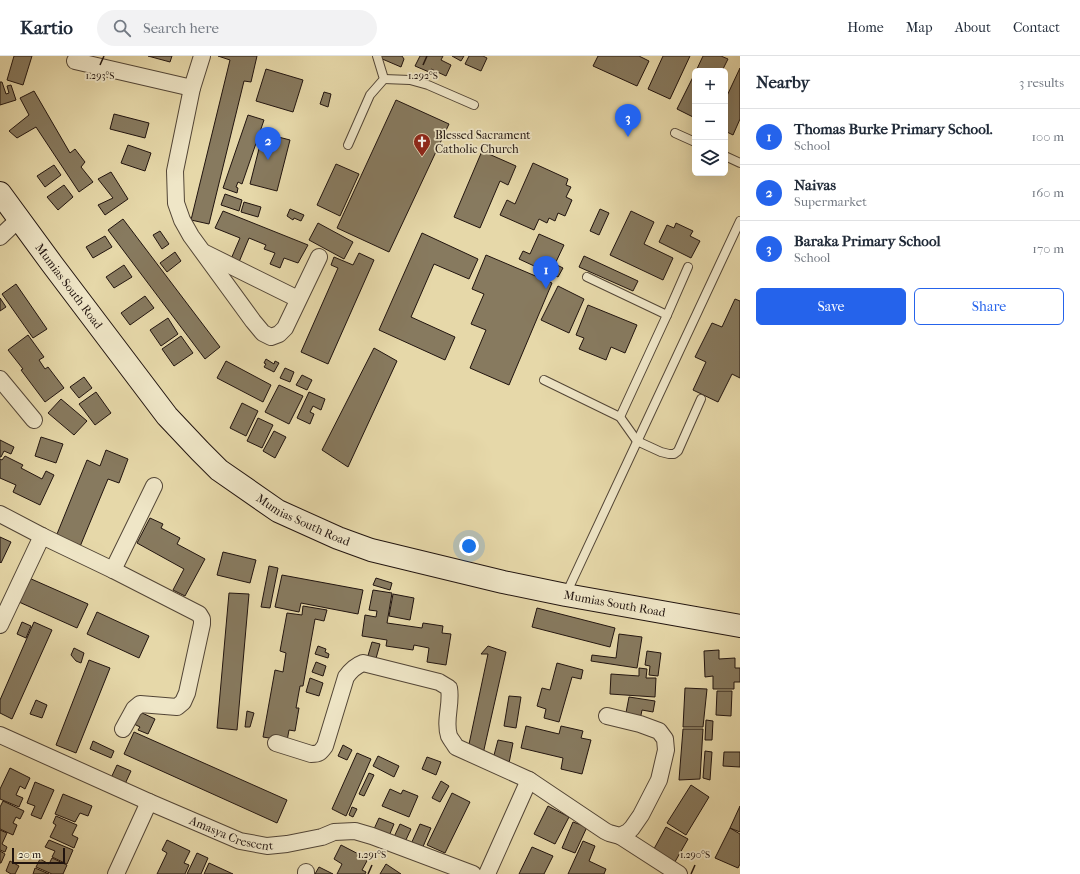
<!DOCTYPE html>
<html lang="en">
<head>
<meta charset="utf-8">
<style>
  :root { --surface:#fff; --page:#f2f2f3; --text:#1f2937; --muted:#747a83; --line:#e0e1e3; --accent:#2563eb }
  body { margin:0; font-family:"IM FELL French Canon",serif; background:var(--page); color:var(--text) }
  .controls { position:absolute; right:12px; top:12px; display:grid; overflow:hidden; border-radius:6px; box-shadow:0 4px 16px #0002 }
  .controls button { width:36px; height:36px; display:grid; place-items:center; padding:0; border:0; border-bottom:1px solid var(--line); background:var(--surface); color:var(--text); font:20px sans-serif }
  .scale { position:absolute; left:12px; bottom:10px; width:53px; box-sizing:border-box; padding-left:4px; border:2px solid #21140f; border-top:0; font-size:11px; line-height:14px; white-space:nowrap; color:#21140f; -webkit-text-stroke:3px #efe6c7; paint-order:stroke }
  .you { position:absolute; left:469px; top:490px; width:14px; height:14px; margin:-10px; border:3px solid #fff; border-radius:50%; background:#1a73e8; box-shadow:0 0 0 6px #1a73e833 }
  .badge { display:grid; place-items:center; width:26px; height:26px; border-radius:50%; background:var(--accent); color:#fff; font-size:13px; font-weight:700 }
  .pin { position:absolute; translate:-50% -33px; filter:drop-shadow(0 1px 2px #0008) }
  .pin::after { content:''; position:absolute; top:21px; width:14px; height:12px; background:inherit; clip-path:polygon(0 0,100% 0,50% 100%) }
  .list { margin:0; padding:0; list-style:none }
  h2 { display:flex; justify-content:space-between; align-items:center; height:52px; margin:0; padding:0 16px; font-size:17px }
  h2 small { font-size:13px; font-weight:400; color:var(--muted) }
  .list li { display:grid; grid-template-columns:26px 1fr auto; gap:12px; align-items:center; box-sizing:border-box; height:56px; padding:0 16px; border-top:1px solid var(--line) }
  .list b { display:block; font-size:15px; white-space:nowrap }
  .list p { margin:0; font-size:13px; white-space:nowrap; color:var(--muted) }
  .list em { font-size:13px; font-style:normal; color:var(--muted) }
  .actions { display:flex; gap:8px; padding:12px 16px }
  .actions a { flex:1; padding:9px 0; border:1px solid var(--accent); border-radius:6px; text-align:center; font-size:14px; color:var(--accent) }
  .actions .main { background:var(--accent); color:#fff }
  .icon { flex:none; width:22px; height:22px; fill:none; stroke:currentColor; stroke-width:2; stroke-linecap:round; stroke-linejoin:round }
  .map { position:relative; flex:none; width:740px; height:818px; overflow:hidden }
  header { display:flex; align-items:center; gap:24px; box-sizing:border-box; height:56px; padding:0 20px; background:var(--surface); border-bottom:1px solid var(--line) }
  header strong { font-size:19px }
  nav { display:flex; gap:22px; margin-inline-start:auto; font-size:14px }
  .search { width:280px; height:36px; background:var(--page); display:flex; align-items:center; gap:10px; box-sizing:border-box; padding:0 14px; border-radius:22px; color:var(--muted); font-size:15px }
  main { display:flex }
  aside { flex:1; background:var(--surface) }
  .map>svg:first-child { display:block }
  .building { fill:#877a5f; stroke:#21140f }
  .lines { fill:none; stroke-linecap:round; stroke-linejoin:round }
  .service-casing { stroke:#524536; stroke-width:10 }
  .minor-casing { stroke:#524536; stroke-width:18 }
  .secondary-casing { stroke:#21140f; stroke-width:24 }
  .service { stroke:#efe6c7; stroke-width:8 }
  .minor { stroke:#efe6c7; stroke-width:16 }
  .secondary { stroke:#efe6c7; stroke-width:22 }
  .ticks { fill:none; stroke:#21140f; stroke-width:1.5 }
  .labels { text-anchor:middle; stroke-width:3.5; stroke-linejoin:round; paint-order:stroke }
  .poi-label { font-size:12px; fill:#21140f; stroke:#efe6c7; text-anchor:start }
  .street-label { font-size:12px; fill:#21140f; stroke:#efe6c7 }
  .ticks-label { font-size:10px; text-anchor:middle; fill:#21140f; stroke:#efe6c7; stroke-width:3.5; stroke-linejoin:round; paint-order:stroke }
</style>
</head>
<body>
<header>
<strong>Kartio</strong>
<div class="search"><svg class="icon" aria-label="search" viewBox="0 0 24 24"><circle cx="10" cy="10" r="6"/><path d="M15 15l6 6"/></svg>Search here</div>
<nav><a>Home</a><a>Map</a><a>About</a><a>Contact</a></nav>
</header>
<main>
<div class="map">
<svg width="740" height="818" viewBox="0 0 740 818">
  <rect width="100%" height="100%" fill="#e6d8a9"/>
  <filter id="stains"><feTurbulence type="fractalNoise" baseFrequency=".005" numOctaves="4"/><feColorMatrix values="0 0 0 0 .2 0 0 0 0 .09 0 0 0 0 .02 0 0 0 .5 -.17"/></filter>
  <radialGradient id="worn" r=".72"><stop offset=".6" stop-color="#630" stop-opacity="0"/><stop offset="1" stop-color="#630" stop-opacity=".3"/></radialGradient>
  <!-- building -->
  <g class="building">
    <polygon points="14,0 32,0 23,29 7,24"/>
    <polygon points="148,0 172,0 170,6"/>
    <polygon points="218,0 257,0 251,26 244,25 209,168 191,164 230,4"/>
    <polygon points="382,0 402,0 404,3 401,11 380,2"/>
    <polygon points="420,0 443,0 441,4 451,9 446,20 431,13 429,16 415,10"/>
    <polygon points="452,0 464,0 461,5"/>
    <polygon points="469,0 483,0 487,2 481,15 465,8"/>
    <polygon points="598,0 639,0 649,5 637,30 593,10"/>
    <polygon points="663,0 690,0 670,43 648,33"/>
    <polygon points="703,0 721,0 728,3 722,15 696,15"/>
    <polygon points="740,12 740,63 733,79 725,75 725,44"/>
    <polygon points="266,13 303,24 293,56 256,45"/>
    <polygon points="695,17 695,62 677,53"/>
    <polygon points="0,26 2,26 6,38 9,37 7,30 11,29 16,44 0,49"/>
    <polygon points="34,35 70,97 75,93 85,106 81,111 93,126 79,136 36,71 17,82 9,75 29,59 20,42"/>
    <polygon points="324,36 331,38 328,51 320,48"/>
    <polygon points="396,44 449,68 389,196 337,172"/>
    <polygon points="114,58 149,67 145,82 110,73"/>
    <polygon points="248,59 264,64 242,128 238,126 236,131 238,132 237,137 223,132"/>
    <polygon points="263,77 290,84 277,135 250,128"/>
    <polygon points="128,89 151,97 145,115 121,107"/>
    <polygon points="482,95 516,110 508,129 500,125 480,172 454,161"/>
    <polygon points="533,107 568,123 566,129 571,131 566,141 572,144 565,160 558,157 555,165 549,162 547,167 539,163 534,174 500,159 507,144 515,148"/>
    <polygon points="336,108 359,118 340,160 317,149"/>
    <polygon points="54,109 61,119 45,131 37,120"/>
    <polygon points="111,116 128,143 105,159 98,149 113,142 98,123"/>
    <polygon points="64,129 73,141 58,154 47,141"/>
    <polygon points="225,138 242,144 239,155 221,149"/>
    <polygon points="244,146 261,151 258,161 241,156"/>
    <polygon points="290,153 304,159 301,165 294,162 293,164 287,160"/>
    <polygon points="600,153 609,157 599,179 590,175"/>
    <polygon points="223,155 308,189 298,207 284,202 280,212 270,208 275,197 264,193 266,189 249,182 239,206 231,203 240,182 215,172"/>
    <polygon points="631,155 654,166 644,188 673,202 663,224 610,199"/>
    <polygon points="123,163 220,291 205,303 108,174"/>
    <polygon points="318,167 353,186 344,203 309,184"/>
    <polygon points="676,167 693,175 690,180 700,185 691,202 659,186 667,169 674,172"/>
    <polygon points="160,175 169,188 162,193 153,179"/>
    <polygon points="422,177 478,203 469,223 434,208 411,261 455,281 445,304 379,274"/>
    <polygon points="539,178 564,189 555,208 563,212 558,221 519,203 523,195 530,198"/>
    <polygon points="105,180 112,191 93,202 86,191"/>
    <polygon points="175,196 181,205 167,216 160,207"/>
    <polygon points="359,197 374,204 328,308 301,296 338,212 331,209 334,201 353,209"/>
    <polygon points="486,199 552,227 509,329 470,312 486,274 471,268 484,238 472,233"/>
    <polygon points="584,200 638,225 633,235 579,211"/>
    <polygon points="124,209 132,221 114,232 106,221"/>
    <polygon points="16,228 47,273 33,282 2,238"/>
    <polygon points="558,230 584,243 569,277 541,264"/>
    <polygon points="145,240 154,252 130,269 121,257"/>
    <polygon points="0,242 6,251 0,255"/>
    <polygon points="735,243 740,245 740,322 732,318 718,346 693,334 706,306 695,301 712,267 722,271"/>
    <polygon points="588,249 637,269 625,297 611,291 606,304 579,293 584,282 576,279"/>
    <polygon points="168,262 178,278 161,290 150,274"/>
    <polygon points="28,279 44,301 39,304 45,313 48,311 64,332 45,346 21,314 23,313 8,294"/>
    <polygon points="181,280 193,297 174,310 162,293"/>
    <polygon points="374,292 397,305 348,411 322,394"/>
    <polygon points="266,303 274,308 275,305 279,307 274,316 264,311 266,308 264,307"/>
    <polygon points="226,305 271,329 263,346 217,322"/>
    <polygon points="285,312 294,316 290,326 280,322"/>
    <polygon points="302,319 312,324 307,334 296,329"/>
    <polygon points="84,321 92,332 79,342 70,331"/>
    <polygon points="279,329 303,340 289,368 265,356"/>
    <polygon points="96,336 111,357 95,369 79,348"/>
    <polygon points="309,336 325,343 321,354 313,350 310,356 314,358 310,368 297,362"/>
    <polygon points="61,343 87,365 74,379 48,357"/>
    <polygon points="242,347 258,355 246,380 230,372"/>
    <polygon points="258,362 273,369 262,392 247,385"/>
    <polygon points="274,375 286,381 275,402 263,395"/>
    <polygon points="41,381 63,388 56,407 35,400"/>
    <polygon points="0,384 14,391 11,398 4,395 1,401 0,401"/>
    <polygon points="106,394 128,403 119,427 108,423 79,493 55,483 87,404 100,410"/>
    <polygon points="5,400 23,409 21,412 42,423 46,415 54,419 40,449 13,436 16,429 0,422 0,403 2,404"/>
    <polygon points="150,462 163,468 161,472 180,482 177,488 205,503 185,540 173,534 184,513 137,487"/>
    <polygon points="0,481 11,486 1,507 0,506"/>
    <polygon points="223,496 256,504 250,527 217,519"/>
    <polygon points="269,510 278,512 270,552 261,551"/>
    <polygon points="282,519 363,534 358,558 301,547 299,556 275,551"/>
    <polygon points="29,522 88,548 77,572 19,546"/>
    <polygon points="376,522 392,527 390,534 373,529"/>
    <polygon points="373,534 392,537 387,567 422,572 423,567 443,570 442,577 451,578 446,609 427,606 429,592 414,589 413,594 386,590 387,584 362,580 365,559 376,561 377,555 369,554"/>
    <polygon points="229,537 249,538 237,674 217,672"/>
    <polygon points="393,538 414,542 410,564 389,560"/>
    <polygon points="303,550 327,554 324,565 315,563 303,630 300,630 296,652 299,652 295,675 289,674 287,685 263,681 275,614 283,616 286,597 280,595 287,557 302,559"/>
    <polygon points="537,552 615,572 610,591 532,571"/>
    <polygon points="97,556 149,580 139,602 87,578"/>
    <polygon points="22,566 31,570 26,582 17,578"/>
    <polygon points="34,566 52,574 12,663 0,657 0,644"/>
    <polygon points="619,578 642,581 637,612 591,605 592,599 616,602"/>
    <polygon points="372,586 380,588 375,606 367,603"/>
    <polygon points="318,590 326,593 325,596 329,598 328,602 315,598"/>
    <polygon points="488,590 506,596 483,698 468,693 488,598 481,598"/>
    <polygon points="74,592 84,597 81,607 76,605 71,599"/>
    <polygon points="719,594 719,603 735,602 735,612 740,612 740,626 734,626 734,633 713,633 713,620 705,621 704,595"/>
    <polygon points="647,595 661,597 658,620 649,619 650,610 645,609"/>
    <polygon points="89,604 110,612 76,697 56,689"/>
    <polygon points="316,606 326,610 323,620 312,616"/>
    <polygon points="557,607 583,614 581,623 572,621 559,666 544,662 546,653 537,650 542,632 550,634"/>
    <polygon points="639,612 647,613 646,622 656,622 655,641 610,638 611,618 639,620"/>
    <polygon points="310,622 323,627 319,640 306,636"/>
    <polygon points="685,632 707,633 703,671 683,671"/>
    <polygon points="717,635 732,635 731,660 716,659"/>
    <polygon points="509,640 521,641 516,672 504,670"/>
    <polygon points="629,641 655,645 653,656 642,654 640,664 625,662"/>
    <polygon points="36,644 47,649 42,662 30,658"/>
    <polygon points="247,655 254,657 250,671 245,671"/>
    <polygon points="140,656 155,663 148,678 138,674 140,671 134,668"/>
    <polygon points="706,664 713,665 712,684 705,684"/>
    <polygon points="526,670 559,678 561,670 583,675 581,682 591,684 582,718 561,713 563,702 521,692"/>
    <polygon points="683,673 703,673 700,723 679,724"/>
    <polygon points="134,676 287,744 277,767 124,698"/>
    <polygon points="498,684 513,687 509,707 493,703"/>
    <polygon points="93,685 114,695 111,702 90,693"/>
    <polygon points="343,689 352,694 347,704 338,700"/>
    <polygon points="705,695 712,696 710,724 703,722"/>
    <polygon points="724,696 740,696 740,711 723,710"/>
    <polygon points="357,697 371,703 346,760 332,753"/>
    <polygon points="378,700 399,710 394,721 373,710"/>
    <polygon points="427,701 441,706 436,719 422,713"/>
    <polygon points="117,709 131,715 125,728 111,722"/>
    <polygon points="10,712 30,722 25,733 20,730 16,739 23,742 19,751 0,743 0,733"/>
    <polygon points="369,717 374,719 364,740 359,738"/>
    <polygon points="441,725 449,730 440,746 432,742"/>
    <polygon points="35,726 54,734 41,763 31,759 35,750 27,747"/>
    <polygon points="691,729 709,741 686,779 667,767"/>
    <polygon points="390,733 401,738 403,734 418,740 409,761 382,750"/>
    <polygon points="452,737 470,746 445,797 427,789"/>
    <polygon points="63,738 92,750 88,760 80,757 75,766 55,758"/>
    <polygon points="3,745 24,755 20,763 16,761 13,767 17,769 13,779 0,773 0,751"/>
    <polygon points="548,750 569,761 555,788 534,778"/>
    <polygon points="740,750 740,776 730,772"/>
    <polygon points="352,751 357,753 353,761 349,759"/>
    <polygon points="56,760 77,769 72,779 78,782 74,792 50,781 56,769 53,767"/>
    <polygon points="379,762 394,768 389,780 374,773"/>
    <polygon points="573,766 587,771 575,797 562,792"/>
    <polygon points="400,768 411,773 405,786 394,781"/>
    <polygon points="420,768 431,772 422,793 411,788"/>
    <polygon points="666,771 688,783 672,811 650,800"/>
    <polygon points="730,772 740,778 740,808 738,812 715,802"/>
    <polygon points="0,774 7,777 2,788 7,791 5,796 0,794"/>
    <polygon points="49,784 73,794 67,808 52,801 55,795 45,791"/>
    <polygon points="167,784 190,795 184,807 189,809 185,818 157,818 167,797 162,794"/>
    <polygon points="583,785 595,790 589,805 606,813 604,818 568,818"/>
    <polygon points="341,789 368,803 362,814 366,816 365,818 337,818 342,808 334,803"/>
    <polygon points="532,791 553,800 544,818 519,818"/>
    <polygon points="0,795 5,798 1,807 0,807"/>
    <polygon points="197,797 208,802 201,818 187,818"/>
    <polygon points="52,802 67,809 63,818 52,818 36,811 40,803 49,808"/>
    <polygon points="10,805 19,810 15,818 11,818 6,815"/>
    <polygon points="209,807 233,818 204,818"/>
    <polygon points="386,808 401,818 380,818"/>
    <polygon points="319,811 333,818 315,818"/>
    <polygon points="35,812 49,818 33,818"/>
  </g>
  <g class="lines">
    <defs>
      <g id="service">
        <polyline points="384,23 410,24 428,29 474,49"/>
        <polyline points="675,77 695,86"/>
        <polyline points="348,89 370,39 384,23 377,0"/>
        <polyline points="725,100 740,107"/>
        <polyline points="587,221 667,259"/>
        <polyline points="544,324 620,361 637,385 661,396 669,398 674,398 678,395 701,343"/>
        <polyline points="620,361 667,259 688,211"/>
        <polyline points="566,538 740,165"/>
      </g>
      <g id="minor">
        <polyline points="202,0 192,32 175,115 176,147 182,164 191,180 253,265 263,277 271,281 279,278 285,272 319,201"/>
        <polyline points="75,5 192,32"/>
        <polyline points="0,181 19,163"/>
        <polyline points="205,197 298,243"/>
        <polyline points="0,323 34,364"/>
        <polyline points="0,458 42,480 113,514 199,558 202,563 202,568 187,637 183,646 177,651 140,648 134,653 123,673"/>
        <polyline points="113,514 154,430"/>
        <polyline points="0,569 42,480"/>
        <path id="s1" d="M0,679L149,746L240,785L267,790L287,788L322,781L334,776L355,775L372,780L473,818"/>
        <path d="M276,687L311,698C319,698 320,697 325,690L346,621C351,614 355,610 363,607L439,626L449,632C452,648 444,664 449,680C451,684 454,687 456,691L529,724L605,775L609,777L620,780L628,776L632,772L641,759L659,724L666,694L665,683L659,675L640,668L607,660"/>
        <polyline points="620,780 679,818"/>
        <polyline points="116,818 149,746"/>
        <polyline points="306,818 306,816"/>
        <polyline points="487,818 529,724"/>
      </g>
      <g id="secondary">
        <path id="s2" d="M0,137L52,208L167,360L200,395L219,414L278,455L338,482L371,494L503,526L566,539L740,570"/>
      </g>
    </defs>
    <!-- service casing -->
    <use href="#service" class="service-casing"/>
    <!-- minor casing -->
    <use href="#minor" class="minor-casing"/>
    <!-- secondary casing -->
    <use href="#secondary" class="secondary-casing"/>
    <!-- service -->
    <use href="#service" class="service"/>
    <!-- minor -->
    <use href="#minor" class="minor"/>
    <!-- secondary -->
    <use href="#secondary" class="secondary"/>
  </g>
  <!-- ticks -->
  <path class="ticks" d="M100,9L104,0M423,9L427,0M368,818L372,809M691,818L695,809"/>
  <!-- icons -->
  <defs>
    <symbol id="church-pin" viewBox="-11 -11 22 30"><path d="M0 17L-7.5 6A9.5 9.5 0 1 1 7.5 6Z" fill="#8f2418" stroke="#efe6c7"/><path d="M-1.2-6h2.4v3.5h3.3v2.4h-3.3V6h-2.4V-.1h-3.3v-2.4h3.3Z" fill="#fff"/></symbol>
  </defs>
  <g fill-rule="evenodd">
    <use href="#church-pin" x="412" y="76" width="20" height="27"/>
  </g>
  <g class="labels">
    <!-- poi labels -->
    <g class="poi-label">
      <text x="435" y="83">Blessed Sacrament<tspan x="435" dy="14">Catholic Church</tspan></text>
    </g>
    <!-- street labels -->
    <g class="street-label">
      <text dy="4" stroke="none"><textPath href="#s2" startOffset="116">Mumias South Road</textPath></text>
      <text dy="4" stroke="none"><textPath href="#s2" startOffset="452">Mumias South Road</textPath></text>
      <text dy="4" stroke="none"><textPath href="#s2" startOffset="776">Mumias South Road</textPath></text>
      <text dy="4" stroke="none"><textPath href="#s1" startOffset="252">Amasya Crescent</textPath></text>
    </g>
  </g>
  <g class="ticks-label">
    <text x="100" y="23">1.293°S</text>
    <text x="423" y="23">1.292°S</text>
    <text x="695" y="802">1.290°S</text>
    <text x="372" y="802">1.291°S</text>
  </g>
  <rect width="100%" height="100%" filter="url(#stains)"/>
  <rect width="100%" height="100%" fill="url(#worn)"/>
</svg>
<div class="controls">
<button>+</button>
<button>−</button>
<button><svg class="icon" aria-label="layers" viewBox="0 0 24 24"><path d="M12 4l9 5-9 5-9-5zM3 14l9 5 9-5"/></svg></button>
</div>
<div class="scale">20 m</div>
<div class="you"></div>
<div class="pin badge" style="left:546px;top:233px">1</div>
<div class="pin badge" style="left:268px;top:104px">2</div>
<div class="pin badge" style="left:628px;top:81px">3</div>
</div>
<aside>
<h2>Nearby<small>3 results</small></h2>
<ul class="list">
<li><span class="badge">1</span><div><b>Thomas Burke Primary School.</b><p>School</p></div><em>100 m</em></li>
<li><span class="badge">2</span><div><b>Naivas</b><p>Supermarket</p></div><em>160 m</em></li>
<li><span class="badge">3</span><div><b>Baraka Primary School</b><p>School</p></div><em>170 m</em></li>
</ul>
<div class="actions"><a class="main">Save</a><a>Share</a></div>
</aside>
</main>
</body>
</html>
